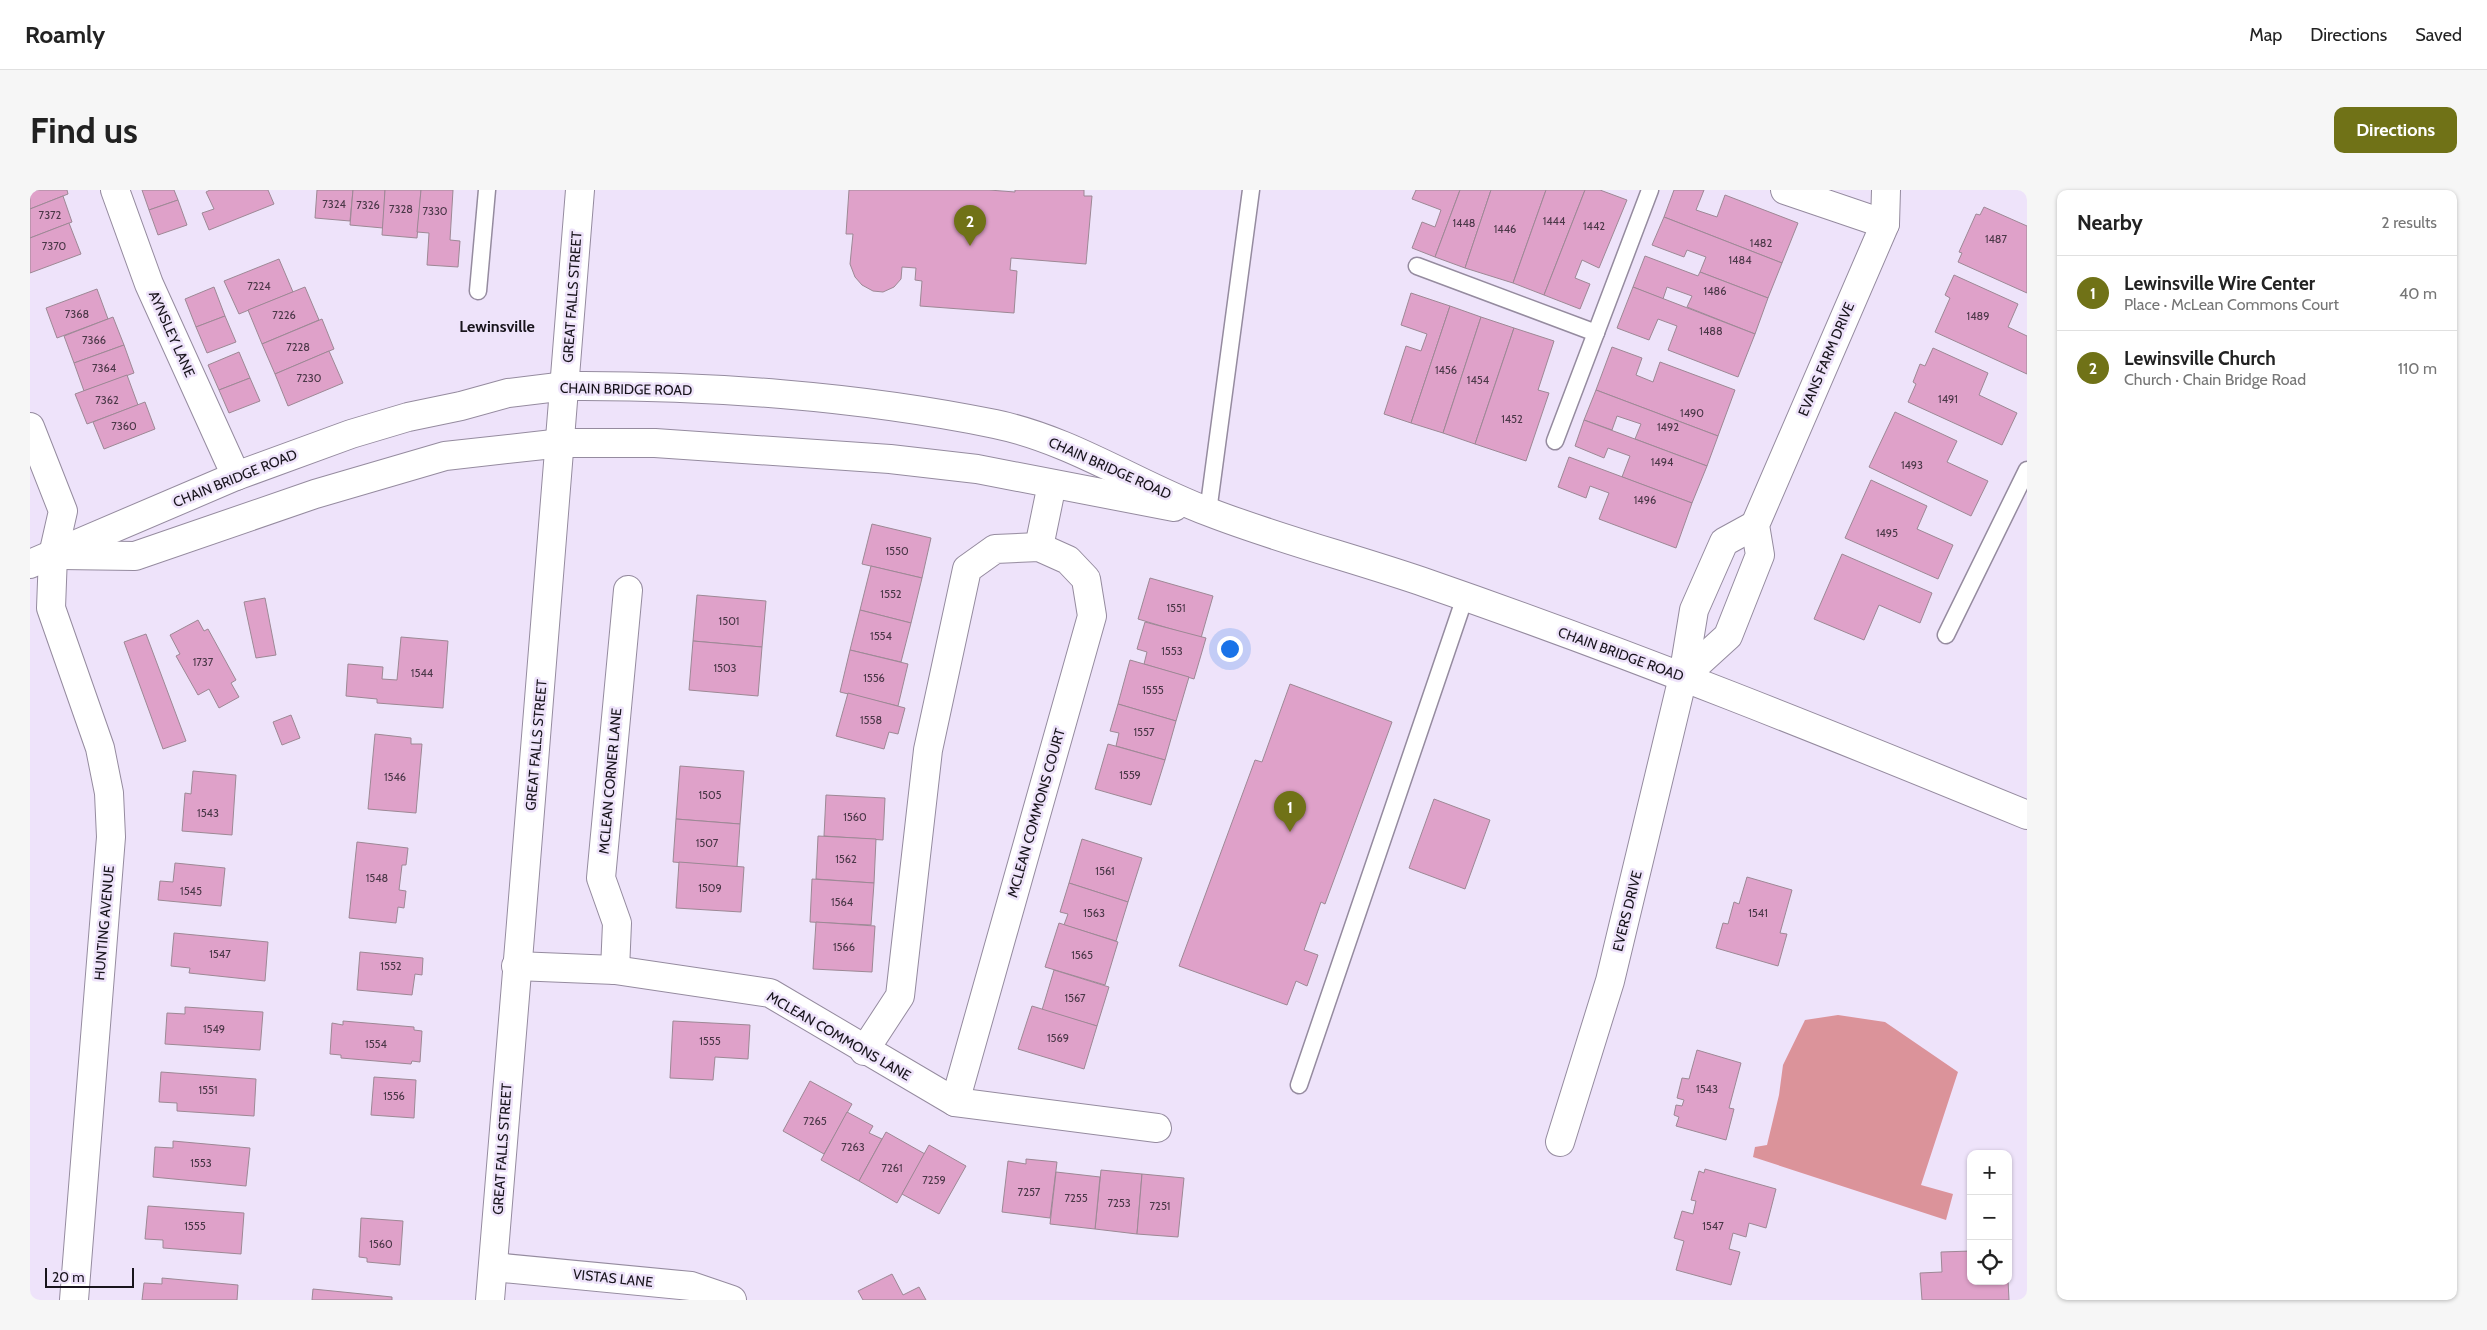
<!DOCTYPE html>
<html lang="en">
<head>
<meta charset="utf-8">
<style>
  :root { --surface:#fff; --page:#f6f6f6; --text:#222; --muted:#767676; --line:#e0e0e0; --accent:#707217 }
  body { margin:0; font-family:Cabin,sans-serif; background:var(--page); color:var(--text) }
  .controls { position:absolute; right:15px; bottom:15px; display:grid; overflow:hidden; border-radius:10px; box-shadow:0 1px 4px #0004 }
  .controls button { width:45px; height:45px; display:grid; place-items:center; padding:0; border:0; border-bottom:1px solid var(--line); background:var(--surface); color:var(--text); font:25px sans-serif }
  .scale { position:absolute; left:15px; bottom:12px; width:89px; box-sizing:border-box; padding-left:5px; border:2px solid #18141c; border-top:0; font-size:14px; line-height:18px; white-space:nowrap; color:#18141c; -webkit-text-stroke:4px #eee3fa; paint-order:stroke }
  .you { position:absolute; left:1199px; top:458px; width:18px; height:18px; margin:-12px; border:4px solid #fff; border-radius:50%; background:#1a73e8; box-shadow:0 0 0 8px #1a73e833 }
  .badge { display:grid; place-items:center; width:32px; height:32px; border-radius:50%; background:var(--accent); color:#fff; font-size:16px; font-weight:700 }
  .pin { position:absolute; translate:-50% -41px; filter:drop-shadow(0 1px 2px #0008) }
  .pin::after { content:''; position:absolute; top:26px; width:18px; height:15px; background:inherit; clip-path:polygon(0 0,100% 0,50% 100%) }
  .list { margin:0; padding:0; list-style:none }
  h2 { display:flex; justify-content:space-between; align-items:center; height:65px; margin:0; padding:0 20px; font-size:21px }
  h2 small { font-size:16px; font-weight:400; color:var(--muted) }
  .list li { display:grid; grid-template-columns:32px 1fr auto; gap:15px; align-items:center; box-sizing:border-box; height:75px; padding:0 20px; border-top:1px solid var(--line) }
  .list b { display:block; font-size:19px; white-space:nowrap }
  .list p { margin:0; font-size:16px; white-space:nowrap; color:var(--muted) }
  .list em { font-size:16px; font-style:normal; color:var(--muted) }
  .icon { flex:none; width:28px; height:28px; fill:none; stroke:currentColor; stroke-width:2; stroke-linecap:round; stroke-linejoin:round }
  .map { position:relative; flex:none; width:1997px; height:1110px; overflow:hidden; border-radius:10px }
  header { display:flex; align-items:center; gap:30px; box-sizing:border-box; height:70px; padding:0 25px; background:var(--surface); border-bottom:1px solid var(--line) }
  header strong { font-size:24px }
  nav { display:flex; gap:28px; margin-inline-start:auto; font-size:18px }
  .intro { display:flex; align-items:center; justify-content:space-between; box-sizing:border-box; height:120px; padding:0 30px }
  h1 { margin:0; font-size:35px }
  .button { padding:12px 22px; border-radius:10px; background:var(--accent); color:#fff; font-size:18px; font-weight:700 }
  main { display:flex; gap:30px; padding:0 30px }
  aside { flex:1; background:var(--surface); border-radius:10px; box-shadow:0 1px 4px #0004 }
  .map>svg:first-child { display:block }
  .forest { fill:#db939a }
  .building { fill:#dfa1c9; stroke:#9d8895 }
  .lines { fill:none; stroke-linecap:round; stroke-linejoin:round }
  .service-casing { stroke:#958b9f; stroke-width:19 }
  .minor-casing { stroke:#958b9f; stroke-width:30 }
  .tertiary-casing { stroke:#958b9f; stroke-width:30 }
  .secondary-casing { stroke:#958b9f; stroke-width:30 }
  .service { stroke:#fff; stroke-width:16 }
  .minor { stroke:#fff; stroke-width:28 }
  .tertiary { stroke:#fff; stroke-width:28 }
  .secondary { stroke:#fff; stroke-width:28 }
  .labels { text-anchor:middle; stroke-width:5; stroke-linejoin:round; paint-order:stroke }
  .number-label { font-size:11px; fill:#4a3747 }
  .street-label { font-size:14px; fill:#18141c; stroke:#eee3fa }
  .quarter-label { font-size:16px; font-weight:bold; fill:#18141c; stroke:#eee3fa }
</style>
</head>
<body>
<header>
<strong>Roamly</strong>
<nav><a>Map</a><a>Directions</a><a>Saved</a></nav>
</header>
<div class="intro"><h1>Find us</h1><a class="button">Directions</a></div>
<main>
<div class="map">
<svg width="1997" height="1110" viewBox="0 0 1997 1110">
  <rect width="100%" height="100%" fill="#eee3fa"/>
  <!-- forest -->
  <polygon class="forest" points="1808,825 1855,832 1928,882 1891,995 1923,1004 1916,1030 1723,967 1725,957 1737,955 1749,905 1753,875 1775,830"/>
  <!-- building -->
  <g class="building">
    <polygon points="0,0 37,0 38,4 0,19"/>
    <polygon points="112,0 144,0 148,10 119,20"/>
    <polygon points="180,0 238,0 244,14 179,40 172,23 184,19 176,2"/>
    <polygon points="287,0 323,0 320,31 285,28"/>
    <polygon points="323,0 355,0 353,38 320,35"/>
    <polygon points="355,0 391,0 387,48 352,45"/>
    <polygon points="391,0 423,0 420,50 430,51 428,77 397,75 399,43 387,42"/>
    <polygon points="819,0 959,0 985,2 985,0 1054,0 1054,6 1062,6 1056,74 981,68 980,80 987,81 984,123 890,116 892,91 885,90 886,78 872,77 871,89 864,97 853,102 843,101 832,95 825,87 820,74 823,44 816,44"/>
    <polygon points="1386,0 1430,0 1405,67 1382,58 1392,32 1405,37 1411,20 1382,9"/>
    <polygon points="1430,0 1461,0 1435,78 1405,67"/>
    <polygon points="1461,0 1516,0 1483,93 1435,78"/>
    <polygon points="1516,0 1555,0 1514,105 1483,93"/>
    <polygon points="1555,0 1570,0 1597,10 1569,78 1552,70 1545,88 1560,94 1550,119 1514,105"/>
    <polygon points="1644,0 1674,0 1666,20 1687,27 1695,5 1768,33 1752,73 1634,27"/>
    <polygon points="33,6 42,32 0,48 0,19"/>
    <polygon points="148,10 157,35 128,45 119,20"/>
    <polygon points="1954,17 1997,36 1997,103 1928,72 1932,63 1929,62 1946,24 1950,25"/>
    <polygon points="1634,27 1752,73 1738,108 1670,82 1676,67 1657,60 1654,67 1622,55"/>
    <polygon points="39,33 51,64 0,83 0,48"/>
    <polygon points="1615,66 1668,86 1670,82 1738,108 1725,144 1657,117 1662,106 1637,97 1633,109 1603,97"/>
    <polygon points="249,69 263,102 209,124 194,91"/>
    <polygon points="1924,85 1988,114 1978,137 1997,146 1997,184 1905,142 1920,108 1915,105"/>
    <polygon points="184,97 195,126 166,137 155,109"/>
    <polygon points="275,97 289,130 232,154 218,120"/>
    <polygon points="1603,97 1725,144 1708,187 1638,160 1647,136 1628,129 1619,150 1587,138"/>
    <polygon points="67,99 78,129 27,148 16,118"/>
    <polygon points="1381,103 1420,116 1381,233 1354,224 1376,156 1391,161 1397,144 1371,135"/>
    <polygon points="1420,116 1451,127 1413,243 1381,233"/>
    <polygon points="195,126 206,152 177,163 166,137"/>
    <polygon points="83,127 94,155 44,173 34,146"/>
    <polygon points="1451,127 1484,138 1445,254 1413,243"/>
    <polygon points="292,129 304,159 245,184 232,154"/>
    <polygon points="1484,138 1524,151 1508,200 1519,203 1496,271 1445,254"/>
    <polygon points="94,155 104,183 54,201 44,173"/>
    <polygon points="1582,157 1612,168 1606,185 1623,192 1630,172 1705,200 1688,246 1566,200"/>
    <polygon points="1903,158 1958,183 1949,205 1987,223 1972,255 1878,212 1886,194 1883,192 1890,174 1895,176"/>
    <polygon points="299,161 313,193 258,216 245,184"/>
    <polygon points="209,162 220,188 189,200 178,175"/>
    <polygon points="97,185 108,215 57,234 45,204"/>
    <polygon points="220,188 230,211 199,223 189,200"/>
    <polygon points="1566,200 1688,246 1677,276 1605,249 1611,234 1587,226 1582,240 1554,230"/>
    <polygon points="115,212 125,239 74,259 63,232"/>
    <polygon points="1865,222 1927,251 1917,272 1958,291 1941,326 1839,277"/>
    <polygon points="1554,230 1677,276 1662,313 1592,287 1600,266 1578,258 1574,268 1545,256"/>
    <polygon points="1539,267 1662,313 1646,358 1569,329 1579,303 1560,296 1556,308 1528,297"/>
    <polygon points="1841,290 1897,316 1887,339 1923,355 1908,389 1815,348"/>
    <polygon points="842,334 901,348 892,388 832,374"/>
    <polygon points="1812,364 1902,403 1890,433 1849,415 1834,450 1784,429"/>
    <polygon points="841,376 892,388 881,433 830,420"/>
    <polygon points="1120,388 1183,406 1171,448 1108,429"/>
    <polygon points="667,405 736,411 732,457 663,451"/>
    <polygon points="235,408 246,465 226,468 214,412"/>
    <polygon points="830,420 881,433 871,472 820,460"/>
    <polygon points="168,430 174,441 178,439 206,490 201,493 209,507 189,518 179,499 168,505 146,466 150,464 140,445"/>
    <polygon points="1115,432 1176,448 1164,489 1114,474 1117,462 1107,459"/>
    <polygon points="116,444 156,551 133,559 94,452"/>
    <polygon points="371,447 418,451 413,518 347,513 347,509 316,506 318,474 353,477 352,489 367,490"/>
    <polygon points="663,451 732,457 728,506 659,500"/>
    <polygon points="820,460 878,474 868,516 810,502"/>
    <polygon points="1100,470 1159,487 1146,531 1088,514"/>
    <polygon points="1260,494 1362,532 1295,714 1291,712 1274,760 1288,765 1277,796 1266,791 1257,815 1149,776 1225,570 1232,572"/>
    <polygon points="818,503 875,518 868,544 859,542 854,559 806,546"/>
    <polygon points="1088,514 1146,531 1135,570 1086,556 1089,543 1080,541"/>
    <polygon points="261,525 270,548 252,555 243,532"/>
    <polygon points="345,544 381,548 381,554 392,554 386,623 338,619"/>
    <polygon points="1078,554 1135,570 1121,615 1065,599"/>
    <polygon points="650,576 714,581 710,634 646,629"/>
    <polygon points="163,581 206,585 202,645 152,641 155,603 161,604"/>
    <polygon points="796,605 855,608 853,650 794,646"/>
    <polygon points="1404,609 1460,630 1435,699 1379,678"/>
    <polygon points="646,629 710,634 707,677 643,672"/>
    <polygon points="788,646 846,649 844,693 786,689"/>
    <polygon points="1052,649 1112,668 1098,712 1039,693"/>
    <polygon points="327,652 378,658 376,675 372,675 369,700 376,701 374,718 368,717 366,733 319,728"/>
    <polygon points="649,672 714,677 711,722 646,718"/>
    <polygon points="145,673 195,678 191,716 128,710 130,691 143,692"/>
    <polygon points="1717,687 1762,700 1750,743 1757,744 1748,776 1686,758 1693,733 1698,734 1704,712 1709,714"/>
    <polygon points="782,689 844,693 841,735 780,732"/>
    <polygon points="1039,693 1098,712 1086,751 1034,735 1038,724 1030,722"/>
    <polygon points="786,732 845,736 842,782 783,779"/>
    <polygon points="1029,733 1088,752 1075,795 1015,777"/>
    <polygon points="144,743 238,752 235,791 159,783 160,778 141,776"/>
    <polygon points="330,762 393,768 392,785 385,784 382,805 327,800"/>
    <polygon points="1024,780 1079,797 1067,836 1012,820"/>
    <polygon points="1002,816 1067,836 1054,879 988,859"/>
    <polygon points="155,817 233,822 230,860 135,854 137,823 155,824"/>
    <polygon points="313,831 384,837 384,840 392,841 390,872 382,871 381,874 311,868 311,865 300,864 302,833 313,835"/>
    <polygon points="643,831 720,835 718,869 685,867 683,890 640,888"/>
    <polygon points="1667,860 1711,873 1699,918 1704,919 1696,950 1646,936 1649,927 1644,925 1646,915 1652,916 1654,910 1647,908 1652,888 1659,889"/>
    <polygon points="131,882 226,889 224,926 147,921 147,913 129,912"/>
    <polygon points="344,887 386,890 384,928 341,925"/>
    <polygon points="780,891 822,914 794,964 753,941"/>
    <polygon points="817,922 843,936 839,943 852,949 829,991 791,970"/>
    <polygon points="856,942 895,964 867,1013 829,991"/>
    <polygon points="143,951 220,958 216,996 123,987 125,957 143,958"/>
    <polygon points="899,955 936,976 909,1024 872,1004"/>
    <polygon points="996,969 1027,972 1020,1028 972,1022 978,971 996,974"/>
    <polygon points="1675,979 1746,999 1736,1038 1719,1033 1716,1047 1703,1043 1699,1059 1710,1062 1701,1095 1646,1080 1654,1051 1644,1048 1652,1021 1663,1024 1666,1011 1661,1010 1669,981 1674,983"/>
    <polygon points="1071,980 1112,984 1107,1044 1065,1039"/>
    <polygon points="1026,982 1070,987 1065,1039 1020,1034"/>
    <polygon points="1112,984 1154,988 1148,1047 1107,1044"/>
    <polygon points="118,1016 214,1023 211,1064 133,1058 133,1050 115,1049"/>
    <polygon points="331,1028 373,1031 370,1075 337,1072 337,1068 329,1067"/>
    <polygon points="1941,1061 1941,1091 1978,1090 1979,1110 1892,1110 1890,1083 1912,1082 1911,1062"/>
    <polygon points="862,1084 873,1105 889,1097 896,1110 833,1110 828,1101"/>
    <polygon points="132,1088 208,1095 207,1110 112,1110 114,1093 132,1094"/>
    <polygon points="283,1099 362,1107 362,1110 282,1110"/>
  </g>
  <g class="lines">
    <defs>
      <g id="service">
        <polyline points="1387,76 1566,143"/>
        <polyline points="448,101 457,0"/>
        <polyline points="1525,251 1620,0"/>
        <polyline points="1178,322 1221,0"/>
        <polyline points="1916,445 1997,280"/>
        <polyline points="1269,895 1435,407"/>
      </g>
      <g id="minor">
        <polyline points="85,0 119,94 206,286"/>
        <polyline points="1755,0 1855,34"/>
        <polyline points="0,237 33,321 23,365 21,418 70,558 79,603 81,647 44,1110"/>
        <polyline points="1009,357 1022,294"/>
        <polyline points="1653,487 1698,446 1730,365 1725,335 1855,34 1856,0"/>
        <polyline points="486,776 585,780 740,803 925,912 1127,938"/>
        <polyline points="585,780 587,733 571,688 598,400"/>
        <polyline points="834,861 870,806 898,560 937,379 965,359 1009,357 1038,370 1056,389 1062,426 925,912"/>
        <polyline points="1530,952 1580,791 1653,487 1664,420 1694,352 1725,335"/>
        <polyline points="463,1077 661,1096 702,1110"/>
      </g>
      <g id="tertiary">
        <polyline points="32,365 105,366 285,304 415,266 532,253"/>
        <polyline points="0,374 206,286 321,244 378,227 431,216 478,203 536,196"/>
      </g>
      <g id="secondary">
        <path d="M536,196C676,195 828,206 965,234C1042,250 1107,295 1179,322C1251,350 1327,369 1399,394C1601,464 1800,544 1997,625"/>
        <polyline points="532,253 625,253 860,269 947,279 1144,317"/>
        <path d="M460,1110C490,740 522,370 550,0"/>
      </g>
    </defs>
    <!-- service casing -->
    <use href="#service" class="service-casing"/>
    <!-- minor casing -->
    <use href="#minor" class="minor-casing"/>
    <!-- tertiary casing -->
    <use href="#tertiary" class="tertiary-casing"/>
    <!-- secondary casing -->
    <use href="#secondary" class="secondary-casing"/>
    <!-- service -->
    <use href="#service" class="service"/>
    <!-- minor -->
    <use href="#minor" class="minor"/>
    <!-- tertiary -->
    <use href="#tertiary" class="tertiary"/>
    <!-- secondary -->
    <use href="#secondary" class="secondary"/>
  </g>
  <g class="labels">
    <!-- number labels -->
    <g class="number-label">
      <text x="304" y="18">7324</text>
      <text x="338" y="19">7326</text>
      <text x="371" y="23">7328</text>
      <text x="405" y="25">7330</text>
      <text x="20" y="29">7372</text>
      <text x="1524" y="35">1444</text>
      <text x="1434" y="37">1448</text>
      <text x="1564" y="40">1442</text>
      <text x="1475" y="43">1446</text>
      <text x="1966" y="53">1487</text>
      <text x="1731" y="57">1482</text>
      <text x="24" y="60">7370</text>
      <text x="1710" y="74">1484</text>
      <text x="229" y="100">7224</text>
      <text x="1685" y="105">1486</text>
      <text x="47" y="128">7368</text>
      <text x="254" y="129">7226</text>
      <text x="1948" y="130">1489</text>
      <text x="1681" y="145">1488</text>
      <text x="64" y="154">7366</text>
      <text x="268" y="161">7228</text>
      <text x="74" y="182">7364</text>
      <text x="1416" y="184">1456</text>
      <text x="279" y="192">7230</text>
      <text x="1448" y="194">1454</text>
      <text x="1918" y="213">1491</text>
      <text x="77" y="214">7362</text>
      <text x="1662" y="227">1490</text>
      <text x="1482" y="233">1452</text>
      <text x="94" y="240">7360</text>
      <text x="1638" y="241">1492</text>
      <text x="1632" y="276">1494</text>
      <text x="1882" y="279">1493</text>
      <text x="1615" y="314">1496</text>
      <text x="1857" y="347">1495</text>
      <text x="867" y="365">1550</text>
      <text x="861" y="408">1552</text>
      <text x="1146" y="422">1551</text>
      <text x="699" y="435">1501</text>
      <text x="851" y="450">1554</text>
      <text x="1142" y="465">1553</text>
      <text x="173" y="476">1737</text>
      <text x="695" y="482">1503</text>
      <text x="392" y="487">1544</text>
      <text x="844" y="492">1556</text>
      <text x="1123" y="504">1555</text>
      <text x="841" y="534">1558</text>
      <text x="1114" y="546">1557</text>
      <text x="1100" y="589">1559</text>
      <text x="365" y="591">1546</text>
      <text x="680" y="609">1505</text>
      <text x="178" y="627">1543</text>
      <text x="825" y="631">1560</text>
      <text x="677" y="657">1507</text>
      <text x="816" y="673">1562</text>
      <text x="1075" y="685">1561</text>
      <text x="347" y="692">1548</text>
      <text x="680" y="702">1509</text>
      <text x="161" y="705">1545</text>
      <text x="812" y="716">1564</text>
      <text x="1064" y="727">1563</text>
      <text x="1728" y="727">1541</text>
      <text x="814" y="761">1566</text>
      <text x="190" y="768">1547</text>
      <text x="1052" y="769">1565</text>
      <text x="361" y="780">1552</text>
      <text x="1045" y="812">1567</text>
      <text x="184" y="843">1549</text>
      <text x="1028" y="852">1569</text>
      <text x="680" y="855">1555</text>
      <text x="346" y="858">1554</text>
      <text x="1677" y="903">1543</text>
      <text x="178" y="904">1551</text>
      <text x="364" y="910">1556</text>
      <text x="785" y="935">7265</text>
      <text x="823" y="961">7263</text>
      <text x="171" y="977">1553</text>
      <text x="862" y="982">7261</text>
      <text x="904" y="994">7259</text>
      <text x="999" y="1006">7257</text>
      <text x="1046" y="1012">7255</text>
      <text x="1089" y="1017">7253</text>
      <text x="1130" y="1020">7251</text>
      <text x="165" y="1040">1555</text>
      <text x="1683" y="1040">1547</text>
      <text x="351" y="1058">1560</text>
    </g>
    <!-- street labels -->
    <g class="street-label">
      <text transform="translate(542 107) rotate(-86)" y="5">GREAT FALLS STREET</text>
      <text transform="translate(142 144) rotate(66)" y="5">AYNSLEY LANE</text>
      <text transform="translate(1796 169) rotate(-67)" y="5">EVANS FARM DRIVE</text>
      <text transform="translate(596 199) rotate(1)" y="5">CHAIN BRIDGE ROAD</text>
      <text transform="translate(1080 278) rotate(24)" y="5">CHAIN BRIDGE ROAD</text>
      <text transform="translate(205 288) rotate(-22)" y="5">CHAIN BRIDGE ROAD</text>
      <text transform="translate(1591 464) rotate(20)" y="5">CHAIN BRIDGE ROAD</text>
      <text transform="translate(506 555) rotate(-85)" y="5">GREAT FALLS STREET</text>
      <text transform="translate(580 591) rotate(-85)" y="5">MCLEAN CORNER LANE</text>
      <text transform="translate(1006 623) rotate(-74)" y="5">MCLEAN COMMONS COURT</text>
      <text transform="translate(1597 721) rotate(-76)" y="5">EVERS DRIVE</text>
      <text transform="translate(74 733) rotate(-85)" y="5">HUNTING AVENUE</text>
      <text transform="translate(809 846) rotate(30)" y="5">MCLEAN COMMONS LANE</text>
      <text transform="translate(472 959) rotate(-86)" y="5">GREAT FALLS STREET</text>
      <text transform="translate(583 1088) rotate(6)" y="5">VISTAS LANE</text>
    </g>
    <!-- quarter labels -->
    <g class="quarter-label">
      <text x="467" y="142">Lewinsville</text>
    </g>
  </g>
</svg>
<div class="controls">
<button>+</button>
<button>−</button>
<button><svg class="icon" aria-label="locate" viewBox="0 0 24 24"><circle cx="12" cy="12" r="6"/><path d="M12 2v4M12 18v4M2 12h4M18 12h4"/></svg></button>
</div>
<div class="scale">20 m</div>
<div class="you"></div>
<div class="pin badge" style="left:1260px;top:642px">1</div>
<div class="pin badge" style="left:940px;top:56px">2</div>
</div>
<aside>
<h2>Nearby<small>2 results</small></h2>
<ul class="list">
<li><span class="badge">1</span><div><b>Lewinsville Wire Center</b><p>Place · McLean Commons Court</p></div><em>40 m</em></li>
<li><span class="badge">2</span><div><b>Lewinsville Church</b><p>Church · Chain Bridge Road</p></div><em>110 m</em></li>
</ul>
</aside>
</main>
</body>
</html>
